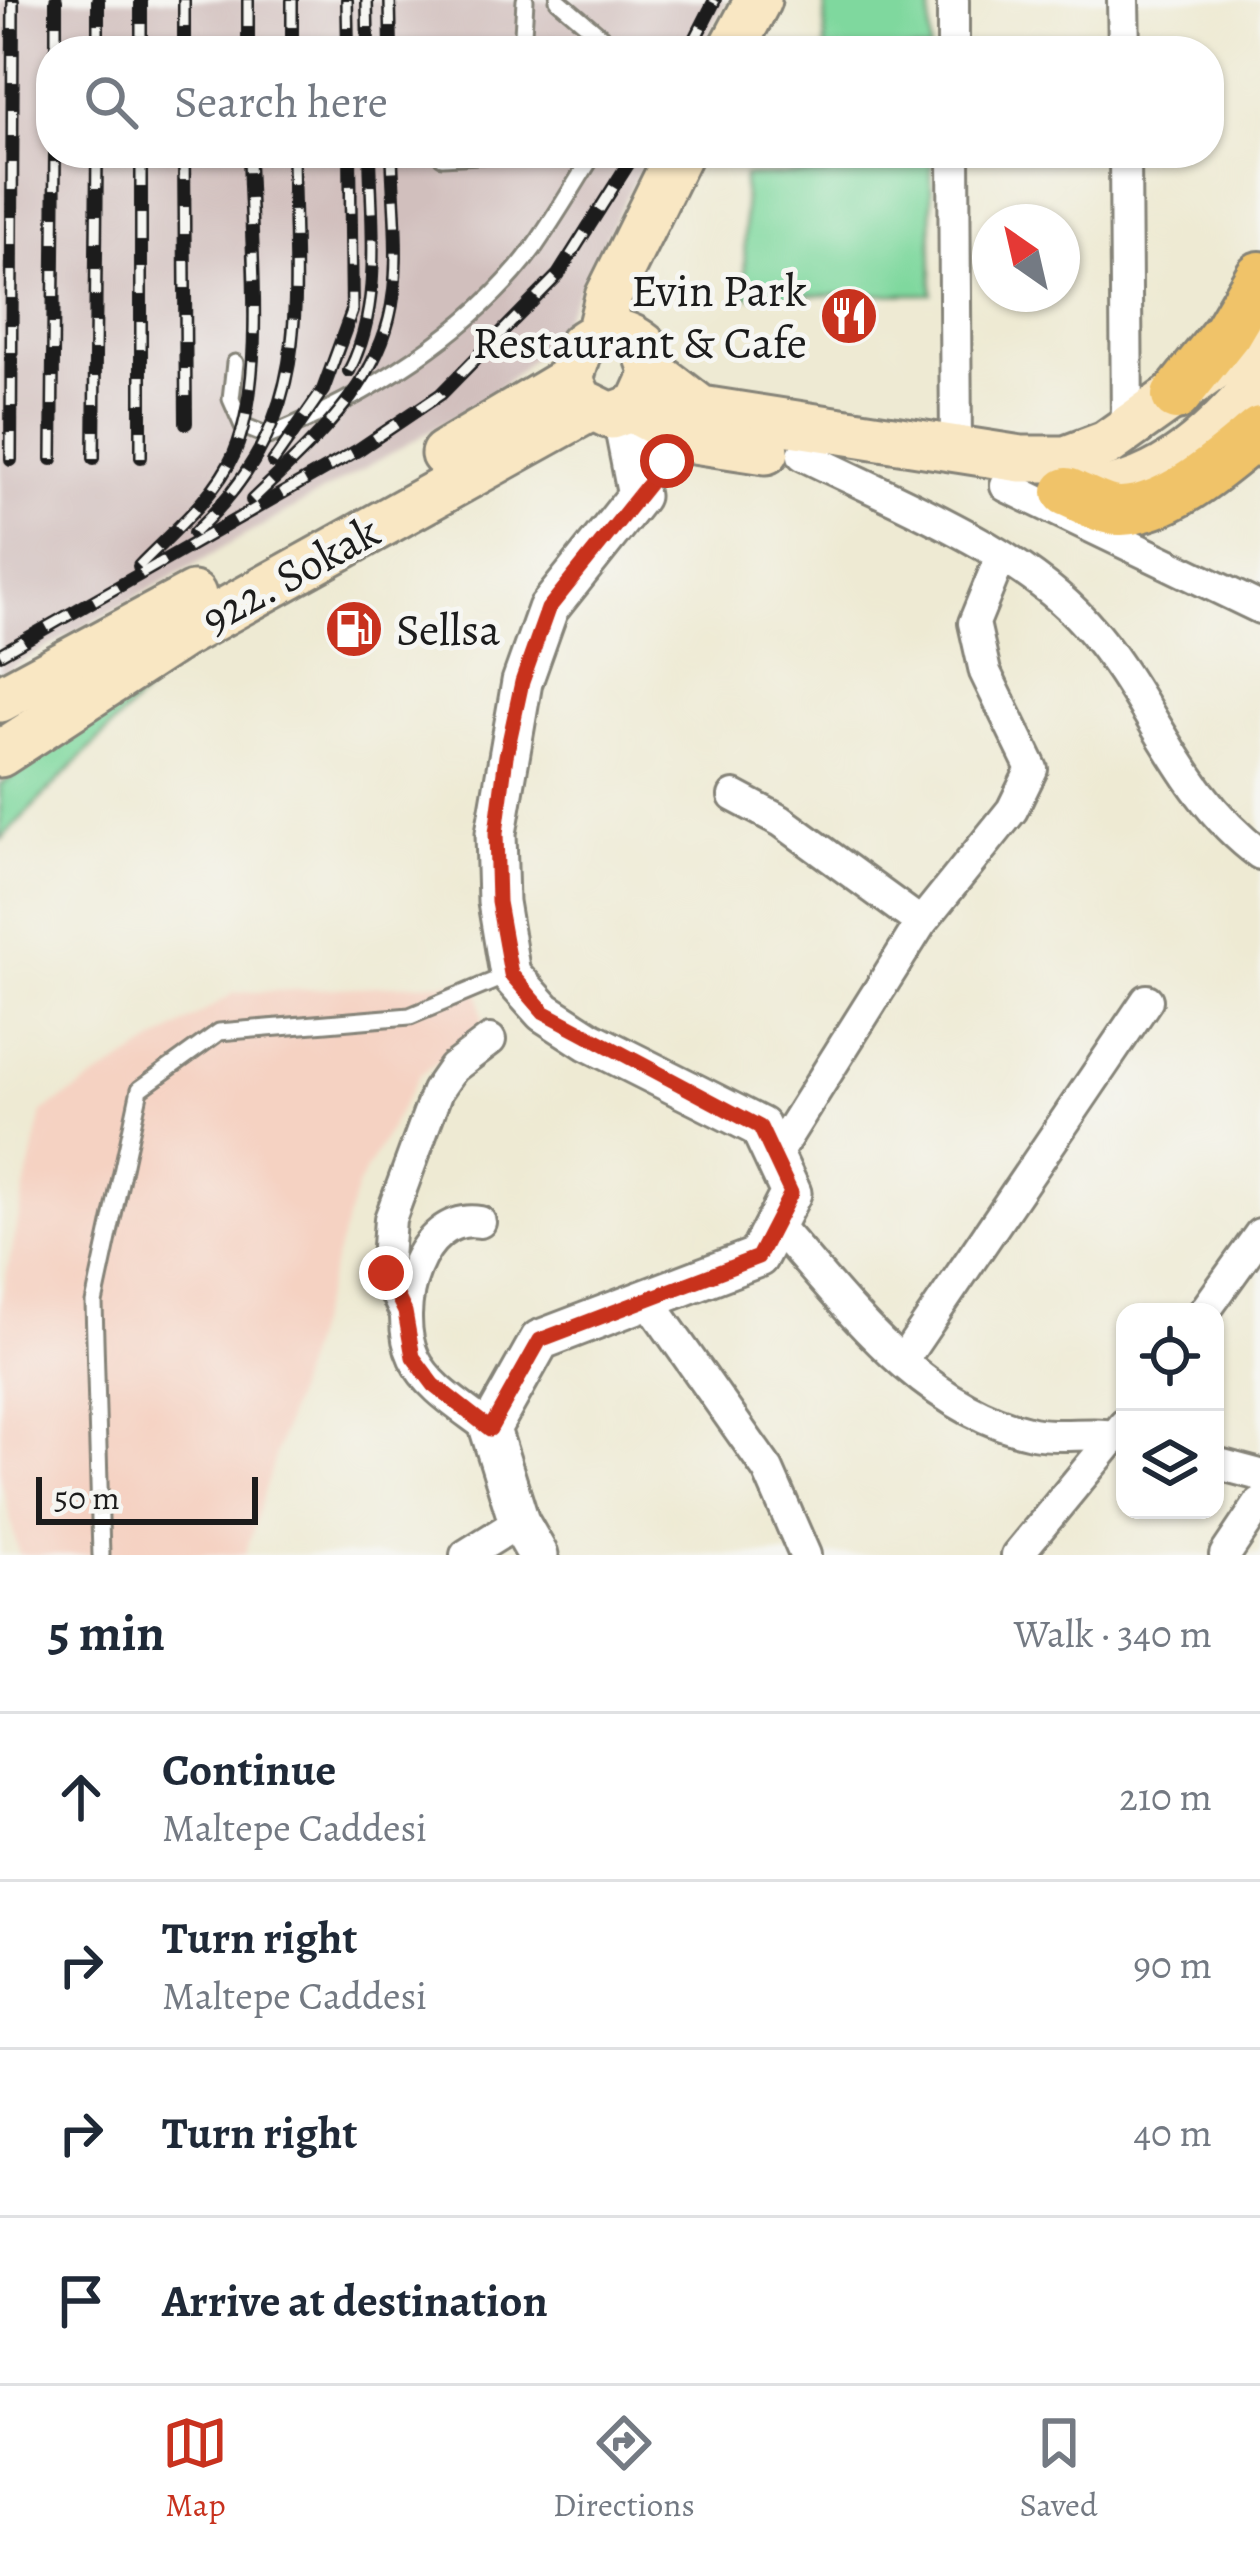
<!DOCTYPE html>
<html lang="en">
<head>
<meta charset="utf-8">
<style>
  :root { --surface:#fff; --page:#f2f2f3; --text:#1f2937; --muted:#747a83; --line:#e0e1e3; --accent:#c8321e }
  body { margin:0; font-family:Alegreya,serif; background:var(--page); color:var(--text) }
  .controls { position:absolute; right:36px; bottom:36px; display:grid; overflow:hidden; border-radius:24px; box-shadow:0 3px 9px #0004 }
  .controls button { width:108px; height:108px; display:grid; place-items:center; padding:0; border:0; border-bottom:3px solid var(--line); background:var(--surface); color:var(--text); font:60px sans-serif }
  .compass { position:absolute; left:972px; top:204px; width:108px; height:108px; border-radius:50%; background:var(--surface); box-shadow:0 3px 9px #0004; rotate:326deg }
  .scale { position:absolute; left:36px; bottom:30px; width:222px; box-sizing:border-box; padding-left:12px; border:6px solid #1c1c1c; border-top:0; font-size:33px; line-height:42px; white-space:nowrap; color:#1c1c1c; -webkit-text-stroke:9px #f6f6f2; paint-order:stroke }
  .stop { position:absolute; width:36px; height:36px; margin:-27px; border:9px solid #c8321e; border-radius:50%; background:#fff }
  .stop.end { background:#c8321e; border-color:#fff; box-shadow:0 3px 12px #0008 }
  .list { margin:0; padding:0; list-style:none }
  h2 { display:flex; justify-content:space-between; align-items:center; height:156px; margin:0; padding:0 48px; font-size:51px }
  h2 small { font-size:39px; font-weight:400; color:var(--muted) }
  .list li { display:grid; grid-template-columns:78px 1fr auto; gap:36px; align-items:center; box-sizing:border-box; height:168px; padding:0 48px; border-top:3px solid var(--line) }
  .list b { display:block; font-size:45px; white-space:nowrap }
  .list p { margin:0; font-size:39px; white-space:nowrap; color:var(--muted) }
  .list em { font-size:39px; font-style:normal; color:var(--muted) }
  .icon { flex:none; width:66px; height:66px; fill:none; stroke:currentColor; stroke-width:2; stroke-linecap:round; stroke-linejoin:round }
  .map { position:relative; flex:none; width:1260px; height:1555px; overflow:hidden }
  .search { position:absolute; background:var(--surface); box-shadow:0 3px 9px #0004; left:36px; right:36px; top:36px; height:132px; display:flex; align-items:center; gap:30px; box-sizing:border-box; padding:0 42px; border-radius:48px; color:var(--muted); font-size:45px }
  .sheet { height:828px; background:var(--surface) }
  nav { display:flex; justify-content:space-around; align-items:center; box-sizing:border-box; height:168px; border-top:3px solid var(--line); background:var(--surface); font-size:33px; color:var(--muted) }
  nav a { display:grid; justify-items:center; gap:6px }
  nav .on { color:var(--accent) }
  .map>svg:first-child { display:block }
  .built { fill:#f5d2c2 }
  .industrial { fill:#d1bfbd }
  .green { fill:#7fd89e; stroke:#4e7a5d; stroke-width:3 }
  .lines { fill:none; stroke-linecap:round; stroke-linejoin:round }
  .service-casing { stroke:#858378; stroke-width:21 }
  .minor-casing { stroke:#858378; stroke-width:36 }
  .tertiary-casing { stroke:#858378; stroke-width:45 }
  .secondary-casing { stroke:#858378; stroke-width:51 }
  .primary-casing { stroke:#858378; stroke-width:54 }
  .service { stroke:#fff; stroke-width:15 }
  .minor { stroke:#fff; stroke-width:30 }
  .tertiary { stroke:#fff; stroke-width:39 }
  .secondary { stroke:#f9e7c3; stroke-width:45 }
  .primary { stroke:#f0c369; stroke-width:48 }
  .rail-casing { stroke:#1c1c1c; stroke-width:14 }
  .rail { stroke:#f6f6f2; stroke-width:9; stroke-dasharray:27; stroke-linecap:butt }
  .route { stroke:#c8321e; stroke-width:15 }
  .labels { text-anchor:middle; stroke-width:10; stroke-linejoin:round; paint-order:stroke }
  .poi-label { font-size:45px; fill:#1c1c1c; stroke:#f6f6f2; text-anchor:end }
  .street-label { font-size:45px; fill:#1c1c1c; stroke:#f6f6f2 }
</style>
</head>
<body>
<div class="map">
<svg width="1260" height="1555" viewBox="0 0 1260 1555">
  <rect width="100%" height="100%" fill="#f6f6f2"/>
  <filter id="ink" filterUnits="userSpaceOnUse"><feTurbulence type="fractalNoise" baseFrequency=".00833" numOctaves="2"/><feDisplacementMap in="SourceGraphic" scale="24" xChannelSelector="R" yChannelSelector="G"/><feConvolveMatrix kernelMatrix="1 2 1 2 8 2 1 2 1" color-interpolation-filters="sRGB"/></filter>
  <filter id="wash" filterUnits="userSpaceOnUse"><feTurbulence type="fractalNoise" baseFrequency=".004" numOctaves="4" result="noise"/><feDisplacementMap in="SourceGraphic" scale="48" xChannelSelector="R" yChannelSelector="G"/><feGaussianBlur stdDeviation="2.7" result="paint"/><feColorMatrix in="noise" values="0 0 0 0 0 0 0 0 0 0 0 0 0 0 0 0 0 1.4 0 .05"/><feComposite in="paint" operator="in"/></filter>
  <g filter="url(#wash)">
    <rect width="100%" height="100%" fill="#eeead3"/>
    <!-- built -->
    <polygon class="built" points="477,981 484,1030 420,1074 357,1187 245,1555 19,1555 0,1476 0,1303 42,1112 234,993"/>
    <!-- industrial -->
    <polygon class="industrial" points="0,0 727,0 701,51 51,51 51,153 649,153 553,340 487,399 0,674"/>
    <!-- green -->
    <g class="green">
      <rect x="825" y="0" width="105" height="51"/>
      <polygon points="826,153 931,153 932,294 745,296 744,176 826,174"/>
      <polygon points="149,689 0,840 0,785 125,692"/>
    </g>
  </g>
  <g filter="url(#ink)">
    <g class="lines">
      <defs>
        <g id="service">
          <polyline points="558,0 618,51"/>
          <polyline points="522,51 525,0"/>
          <polyline points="442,157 516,153"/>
          <path d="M235,363L231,399L243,426L268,436C365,398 473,332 535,246C556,216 575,184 594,153"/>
          <polyline points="101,1555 94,1303 140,1089 219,1032 410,1016 508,975"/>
        </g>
        <g id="minor">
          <polyline points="953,0 953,51"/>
          <polyline points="1123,0 1124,51"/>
          <polyline points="954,153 956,447"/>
          <polyline points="1125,153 1127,429"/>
          <path d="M803,455C893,500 1018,548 1085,623C1151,696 1178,794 1260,854"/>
          <polyline points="1006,486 1260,608"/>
          <polyline points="734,796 781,821 921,923"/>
          <polyline points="774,1157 921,923 1012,810 1032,769 985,672 974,623 1000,559"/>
          <path d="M480,1222C419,1212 391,1310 414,1358C428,1388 465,1409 490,1429"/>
          <path d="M775,1224C846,1304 921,1409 1032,1433C1062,1439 1095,1430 1125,1438"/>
          <polyline points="648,1300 768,1470 805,1555"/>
          <polyline points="405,1312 386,1273 390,1219 437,1091 453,1068 490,1040"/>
          <polyline points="1204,1312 1260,1234"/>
          <polyline points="903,1360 1147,1000"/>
          <polyline points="1215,1463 1260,1475"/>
          <polyline points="466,1555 519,1522"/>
          <polyline points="1017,1555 1124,1425"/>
          <polyline points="1225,1555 1260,1503"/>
        </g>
        <polyline id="tertiary" points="538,1555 519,1522 490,1429 540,1340 758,1257 791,1193 760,1127 589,1041 544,1012 510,974 498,902 496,833 522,682 548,609 638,496 622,414"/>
        <g id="secondary">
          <polyline points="731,51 758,0"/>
          <polyline points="599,334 608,297 679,153"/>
          <path d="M654,373L639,406L611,416L580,401L570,379L581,345C603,328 623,329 644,346L654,373L701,409L1021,459H1066L1106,444L1251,341L1260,326"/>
          <polyline points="633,410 687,439 766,451"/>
          <polyline points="444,454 570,379"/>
          <path d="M1068,493C1152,496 1208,441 1260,382"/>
          <polyline points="0,699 193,595"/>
          <polyline points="0,754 182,635 589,409"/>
        </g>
        <g id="primary">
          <polyline points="1176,396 1227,332 1260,276"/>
          <path d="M1067,492C1082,498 1105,512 1121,511C1172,509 1223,461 1260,431"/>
        </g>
      </defs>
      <!-- service casing -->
      <use href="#service" class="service-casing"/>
      <!-- minor casing -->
      <use href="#minor" class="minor-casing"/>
      <!-- tertiary casing -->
      <use href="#tertiary" class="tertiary-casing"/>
      <!-- secondary casing -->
      <use href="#secondary" class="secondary-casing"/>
      <!-- primary casing -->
      <use href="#primary" class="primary-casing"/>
      <!-- service -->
      <use href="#service" class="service"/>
      <!-- minor -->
      <use href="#minor" class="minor"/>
      <!-- tertiary -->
      <use href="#tertiary" class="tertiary"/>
      <!-- secondary -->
      <use href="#secondary" class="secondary"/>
      <!-- primary -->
      <use href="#primary" class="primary"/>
      <defs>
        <g id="rail">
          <polyline points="184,0 184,51"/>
          <polyline points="248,0 248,51"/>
          <polyline points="292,0 292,51"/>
          <polyline points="347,0 348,51"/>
          <polyline points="367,0 368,51"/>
          <polyline points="390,0 391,51"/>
          <polyline points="56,51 56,0"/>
          <polyline points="98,51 98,0"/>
          <polyline points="141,51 141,0"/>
          <polyline points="689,51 715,0"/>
          <polyline points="184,153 186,423"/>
          <path d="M349,371C383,306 371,224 370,153"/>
          <polyline points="141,457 141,153"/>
          <polyline points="94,458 97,153"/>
          <polyline points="52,459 55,153"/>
          <polyline points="11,460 13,0"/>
          <polyline points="273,462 323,390 352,311 350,153"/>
          <path d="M252,500C306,448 370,394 389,319C402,267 393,206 392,153"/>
          <path d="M194,533C317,418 294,305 293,153"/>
          <path d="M139,566C171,533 215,497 234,454C267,378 250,238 249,153"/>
          <polyline points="0,654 358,450 441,394 558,275 635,153"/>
        </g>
      </defs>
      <!-- rail casing -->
      <use href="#rail" class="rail-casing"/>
      <!-- rail -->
      <use href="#rail" class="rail"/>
    </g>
  </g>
  <g class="lines" filter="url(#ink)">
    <!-- route -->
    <polyline class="route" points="386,1273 405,1312 413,1357 434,1385 490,1429 540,1340 758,1257 791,1193 760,1127 544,1012 511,974 498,902 496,833 506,756 522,682 548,609 667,461"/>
  </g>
  <!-- icons -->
  <defs>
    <symbol id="restaurant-disc" viewBox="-11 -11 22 22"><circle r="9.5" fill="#c8321e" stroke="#f6f6f2"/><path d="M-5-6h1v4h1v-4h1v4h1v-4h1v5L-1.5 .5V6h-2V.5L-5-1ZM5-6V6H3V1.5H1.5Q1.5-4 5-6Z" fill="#fff"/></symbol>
    <symbol id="fuel-disc" viewBox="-11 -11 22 22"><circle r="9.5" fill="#c8321e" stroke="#f6f6f2"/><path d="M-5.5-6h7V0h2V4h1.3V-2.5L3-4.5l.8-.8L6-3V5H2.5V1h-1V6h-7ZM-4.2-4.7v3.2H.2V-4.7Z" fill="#fff"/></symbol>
  </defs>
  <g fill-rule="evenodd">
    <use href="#restaurant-disc" x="816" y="283" width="66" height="66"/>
    <use href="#fuel-disc" x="321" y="596" width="66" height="66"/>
  </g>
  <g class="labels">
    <!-- poi labels -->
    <g class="poi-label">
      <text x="807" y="306">Evin Park<tspan x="807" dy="52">Restaurant &amp; Cafe</tspan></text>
      <text x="396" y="645" text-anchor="start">Sellsa</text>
    </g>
    <!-- street labels -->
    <g class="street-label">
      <text transform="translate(290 574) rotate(-29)" y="16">922. Sokak</text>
    </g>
  </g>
</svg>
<div class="controls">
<button><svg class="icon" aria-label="locate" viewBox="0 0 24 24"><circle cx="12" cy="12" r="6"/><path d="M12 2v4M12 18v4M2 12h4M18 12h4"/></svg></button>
<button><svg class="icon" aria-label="layers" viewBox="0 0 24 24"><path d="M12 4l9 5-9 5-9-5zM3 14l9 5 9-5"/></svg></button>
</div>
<svg class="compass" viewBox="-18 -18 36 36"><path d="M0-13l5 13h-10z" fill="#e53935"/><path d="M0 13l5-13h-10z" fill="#747a83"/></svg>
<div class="scale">50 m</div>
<div class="stop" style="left:667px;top:461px"></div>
<div class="stop end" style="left:386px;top:1273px"></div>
<div class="search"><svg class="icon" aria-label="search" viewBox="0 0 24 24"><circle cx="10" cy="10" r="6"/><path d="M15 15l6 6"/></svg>Search here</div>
</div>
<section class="sheet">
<h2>5 min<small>Walk · 340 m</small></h2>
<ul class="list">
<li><svg class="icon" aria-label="ahead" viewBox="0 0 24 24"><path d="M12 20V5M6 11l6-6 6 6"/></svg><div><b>Continue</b><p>Maltepe Caddesi</p></div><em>210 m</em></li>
<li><svg class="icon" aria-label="right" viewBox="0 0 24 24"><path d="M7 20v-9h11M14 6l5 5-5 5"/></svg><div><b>Turn right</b><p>Maltepe Caddesi</p></div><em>90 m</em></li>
<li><svg class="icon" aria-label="right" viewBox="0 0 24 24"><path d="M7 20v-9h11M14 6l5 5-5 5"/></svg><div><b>Turn right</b></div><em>40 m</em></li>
<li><svg class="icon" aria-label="arrive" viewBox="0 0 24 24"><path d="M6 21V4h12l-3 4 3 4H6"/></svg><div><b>Arrive at destination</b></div></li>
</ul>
</section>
<nav>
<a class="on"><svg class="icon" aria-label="map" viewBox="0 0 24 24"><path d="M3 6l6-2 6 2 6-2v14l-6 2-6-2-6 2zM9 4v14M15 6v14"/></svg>Map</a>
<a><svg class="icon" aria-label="directions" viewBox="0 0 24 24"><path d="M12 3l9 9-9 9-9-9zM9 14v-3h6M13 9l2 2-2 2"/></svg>Directions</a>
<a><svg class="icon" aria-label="saved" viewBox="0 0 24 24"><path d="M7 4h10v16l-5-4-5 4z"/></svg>Saved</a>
</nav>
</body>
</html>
